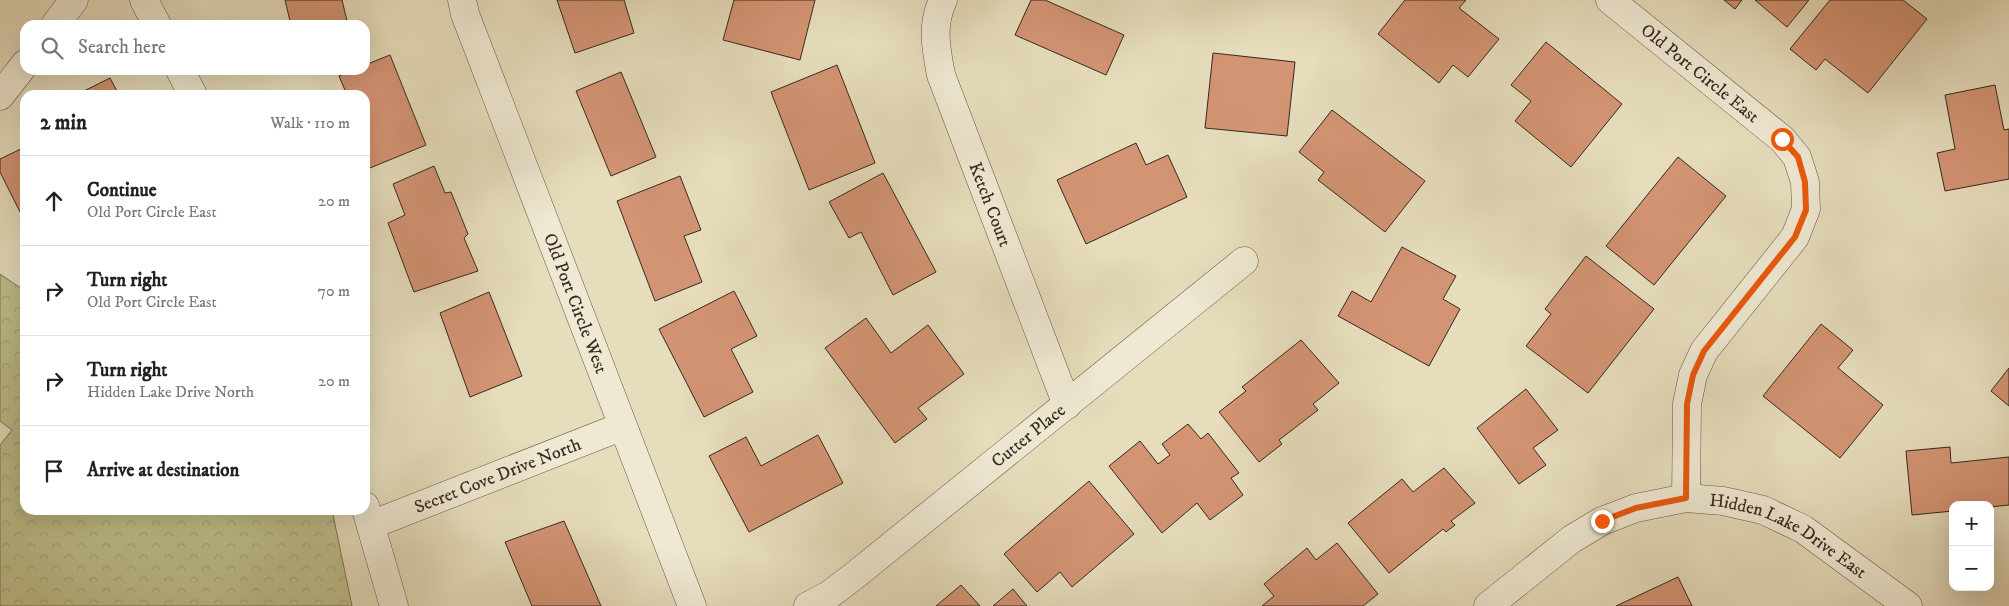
<!DOCTYPE html>
<html lang="en">
<head>
<meta charset="utf-8">
<style>
  :root { --surface:#fff; --page:#f2f2f2; --text:#222; --muted:#767676; --line:#e0e0e0 }
  body { margin:0; font-family:"IM FELL DW Pica",serif; background:var(--page); color:var(--text) }
  .controls { position:absolute; right:15px; bottom:15px; display:grid; overflow:hidden; border-radius:10px; box-shadow:0 5px 20px #0002 }
  .controls button { width:45px; height:45px; display:grid; place-items:center; padding:0; border:0; border-bottom:1px solid var(--line); background:var(--surface); color:var(--text); font:25px sans-serif }
  .stop { position:absolute; width:15px; height:15px; margin:-11px; border:4px solid #ea580c; border-radius:50%; background:#fff }
  .stop.end { background:#ea580c; border-color:#fff; box-shadow:0 1px 5px #0008 }
  .list { margin:0; padding:0; list-style:none }
  h2 { display:flex; justify-content:space-between; align-items:center; height:65px; margin:0; padding:0 20px; font-size:21px }
  h2 small { font-size:16px; font-weight:400; color:var(--muted) }
  .list li { display:grid; grid-template-columns:32px 1fr auto; gap:15px; align-items:center; box-sizing:border-box; height:90px; padding:0 20px; border-top:1px solid var(--line) }
  .list b { display:block; font-size:19px; white-space:nowrap }
  .list p { margin:0; font-size:16px; white-space:nowrap; color:var(--muted) }
  .list em { font-size:16px; font-style:normal; color:var(--muted) }
  .icon { flex:none; width:28px; height:28px; fill:none; stroke:currentColor; stroke-width:2; stroke-linecap:round; stroke-linejoin:round }
  .map { position:relative; flex:none; width:2009px; height:606px; overflow:hidden }
  .search { position:absolute; background:var(--surface); box-shadow:0 5px 20px #0002; left:20px; top:20px; width:350px; height:55px; display:flex; align-items:center; gap:12px; box-sizing:border-box; padding:0 18px; border-radius:15px; color:var(--muted); font-size:19px }
  .panel { position:absolute; background:var(--surface); box-shadow:0 5px 20px #0002; left:20px; top:90px; width:350px; height:425px; border-radius:15px }
  .map>svg:first-child { display:block }
  .forest { fill:url(#forest-crowns); stroke:#7a7456 }
  .building { fill:#d39473; stroke:#362822 }
  .lines { fill:none; stroke-linecap:round; stroke-linejoin:round }
  .minor-casing { stroke:#625548; stroke-width:29 }
  .minor { stroke:#efe9d3; stroke-width:28 }
  .route { stroke:#ea580c; stroke-width:6 }
  .labels { text-anchor:middle; stroke-width:4; stroke-linejoin:round; paint-order:stroke }
  .street-label { font-size:18px; fill:#362822; stroke:#efe9d3 }
</style>
</head>
<body>
<div class="map">
<svg width="2009" height="606" viewBox="0 0 2009 606">
  <defs>
    <pattern id="forest-crowns" width="20" height="18" patternUnits="userSpaceOnUse" patternTransform="scale(1.25)"><rect width="20" height="18" fill="#bdbf8b"/><path d="M2 6a3 3 0 1 1 6 0M12 15a3 3 0 1 1 6 0" fill="none" stroke="#a3a478"/></pattern>
  </defs>
  <rect width="100%" height="100%" fill="#e6ddbc"/>
  <filter id="stains"><feTurbulence type="fractalNoise" baseFrequency=".004" numOctaves="4"/><feColorMatrix values="0 0 0 0 .2 0 0 0 0 .09 0 0 0 0 .02 0 0 0 .5 -.17"/></filter>
  <radialGradient id="worn" r=".72"><stop offset=".6" stop-color="#630" stop-opacity="0"/><stop offset="1" stop-color="#630" stop-opacity=".3"/></radialGradient>
  <!-- forest -->
  <polygon class="forest" points="0,274 25,291 25,510 332,510 352,606 0,606 0,445 12,430 0,421"/>
  <!-- building -->
  <g class="building">
    <polygon points="285,0 342,0 348,25 291,25"/>
    <polygon points="557,0 624,0 634,33 575,53"/>
    <polygon points="734,0 815,0 800,60 723,40"/>
    <polygon points="1031,0 1045,0 1124,35 1106,75 1015,35"/>
    <polygon points="1405,0 1466,0 1459,8 1499,39 1468,77 1453,65 1439,83 1378,34"/>
    <polygon points="1724,0 1742,0 1735,9"/>
    <polygon points="1755,0 1809,0 1787,27"/>
    <polygon points="1830,0 1903,0 1927,19 1868,93 1825,59 1816,70 1790,49"/>
    <polygon points="1546,42 1622,104 1571,167 1515,121 1531,101 1511,85"/>
    <polygon points="1213,53 1295,62 1287,136 1205,128"/>
    <polygon points="390,55 426,145 365,170 365,95 347,95 339,76 353,70 365,70 365,65"/>
    <polygon points="837,65 875,163 809,190 771,92"/>
    <polygon points="621,72 656,157 611,176 576,91"/>
    <polygon points="110,78 119,95 81,95 80,93"/>
    <polygon points="1995,85 2004,130 2009,129 2009,179 1945,191 1937,153 1955,149 1945,95"/>
    <polygon points="1332,110 1425,181 1385,232 1318,180 1324,172 1299,152"/>
    <polygon points="1136,143 1146,165 1168,155 1187,197 1086,244 1057,180"/>
    <polygon points="25,147 25,222 0,172 0,159"/>
    <polygon points="1678,157 1726,196 1654,285 1606,246"/>
    <polygon points="434,166 445,193 451,192 468,234 464,238 478,271 414,292 388,223 405,215 393,184"/>
    <polygon points="883,173 936,272 893,295 861,232 849,238 829,202"/>
    <polygon points="680,176 701,230 684,236 702,282 655,301 617,201"/>
    <polygon points="1402,247 1456,276 1443,299 1460,309 1429,366 1338,316 1352,291 1371,302"/>
    <polygon points="1586,256 1654,309 1588,393 1526,346 1551,314 1545,309"/>
    <polygon points="734,291 757,336 731,349 753,392 704,417 659,329"/>
    <polygon points="489,292 522,376 470,397 440,313"/>
    <polygon points="866,318 891,353 928,325 964,374 918,408 927,419 895,443 825,348"/>
    <polygon points="1821,324 1853,350 1838,368 1883,405 1840,458 1763,396"/>
    <polygon points="1301,340 1339,383 1313,404 1318,410 1279,440 1282,444 1259,462 1219,412 1246,391 1242,387"/>
    <polygon points="2009,368 2009,406 1991,391"/>
    <polygon points="1526,389 1558,430 1533,448 1546,465 1519,484 1477,428"/>
    <polygon points="1188,424 1201,439 1208,433 1239,473 1231,478 1243,495 1210,520 1197,503 1162,533 1109,466 1140,441 1158,464 1170,455 1162,444"/>
    <polygon points="818,435 843,483 749,532 709,456 746,437 761,466"/>
    <polygon points="1950,447 1951,463 2009,457 2009,505 1990,507 1990,505 1953,505 1953,511 1912,515 1906,451"/>
    <polygon points="1444,468 1475,503 1451,521 1455,525 1446,532 1443,529 1389,573 1348,523 1402,479 1413,492"/>
    <polygon points="1089,481 1134,534 1072,587 1060,572 1037,592 1004,554"/>
    <polygon points="564,521 601,606 532,606 505,542"/>
    <polygon points="1337,543 1378,594 1363,606 1262,606 1274,596 1264,584 1307,548 1316,560"/>
    <polygon points="1678,577 1692,606 1616,606"/>
    <polygon points="961,585 980,606 936,606"/>
    <polygon points="1013,589 1027,606 993,606"/>
  </g>
  <g class="lines">
    <defs>
      <g id="minor">
        <polyline points="144,0 157,25"/>
        <path id="s1" d="M462,0L465,14L692,606"/>
        <path id="s2" d="M943,0C931,26 936,48 941,75L1067,405"/>
        <path id="s3" d="M1610,0L1782,139L1797,157L1805,182L1806,209L1795,237L1704,351L1693,375L1687,404L1686,498"/>
        <polyline points="55,25 74,0"/>
        <polyline points="180,70 193,95"/>
        <polyline points="0,96 25,64"/>
        <polyline points="365,506 394,606"/>
        <path id="s4" d="M371,525L623,426"/>
        <path id="s5" d="M808,606L829,595L854,576L1244,261"/>
        <path id="s6" d="M1488,606L1572,539L1602,521L1636,508L1686,498L1723,501L1763,510L1803,529L1908,606"/>
      </g>
    </defs>
    <!-- minor casing -->
    <use href="#minor" class="minor-casing"/>
    <!-- minor -->
    <use href="#minor" class="minor"/>
  </g>
  <g class="lines">
    <!-- route -->
    <polyline class="route" points="1602,521 1636,508 1686,498 1687,404 1693,375 1704,351 1795,237 1806,210 1805,182 1798,157 1782,139"/>
  </g>
  <g class="labels">
    <!-- street labels -->
    <g class="street-label">
      <text dy="6" stroke="none"><textPath href="#s3" startOffset="116">Old Port Circle East</textPath></text>
      <text dy="6" stroke="none"><textPath href="#s2" startOffset="215">Ketch Court</textPath></text>
      <text dy="6" stroke="none"><textPath href="#s1" startOffset="324">Old Port Circle West</textPath></text>
      <text dy="6" stroke="none"><textPath href="#s5" startOffset="279">Cutter Place</textPath></text>
      <text dy="6" stroke="none"><textPath href="#s4" startOffset="136">Secret Cove Drive North</textPath></text>
      <text dy="6" stroke="none"><textPath href="#s6" startOffset="341">Hidden Lake Drive East</textPath></text>
    </g>
  </g>
  <rect width="100%" height="100%" filter="url(#stains)"/>
  <rect width="100%" height="100%" fill="url(#worn)"/>
</svg>
<div class="controls">
<button>+</button>
<button>−</button>
</div>
<div class="stop" style="left:1782px;top:139px"></div>
<div class="stop end" style="left:1602px;top:521px"></div>
<div class="search"><svg class="icon" aria-label="search" viewBox="0 0 24 24"><circle cx="10" cy="10" r="6"/><path d="M15 15l6 6"/></svg>Search here</div>
<section class="panel">
<h2>2 min<small>Walk · 110 m</small></h2>
<ul class="list">
<li><svg class="icon" aria-label="ahead" viewBox="0 0 24 24"><path d="M12 20V5M6 11l6-6 6 6"/></svg><div><b>Continue</b><p>Old Port Circle East</p></div><em>20 m</em></li>
<li><svg class="icon" aria-label="right" viewBox="0 0 24 24"><path d="M7 20v-9h11M14 6l5 5-5 5"/></svg><div><b>Turn right</b><p>Old Port Circle East</p></div><em>70 m</em></li>
<li><svg class="icon" aria-label="right" viewBox="0 0 24 24"><path d="M7 20v-9h11M14 6l5 5-5 5"/></svg><div><b>Turn right</b><p>Hidden Lake Drive North</p></div><em>20 m</em></li>
<li><svg class="icon" aria-label="arrive" viewBox="0 0 24 24"><path d="M6 21V4h12l-3 4 3 4H6"/></svg><div><b>Arrive at destination</b></div></li>
</ul>
</section>
</div>
</body>
</html>
